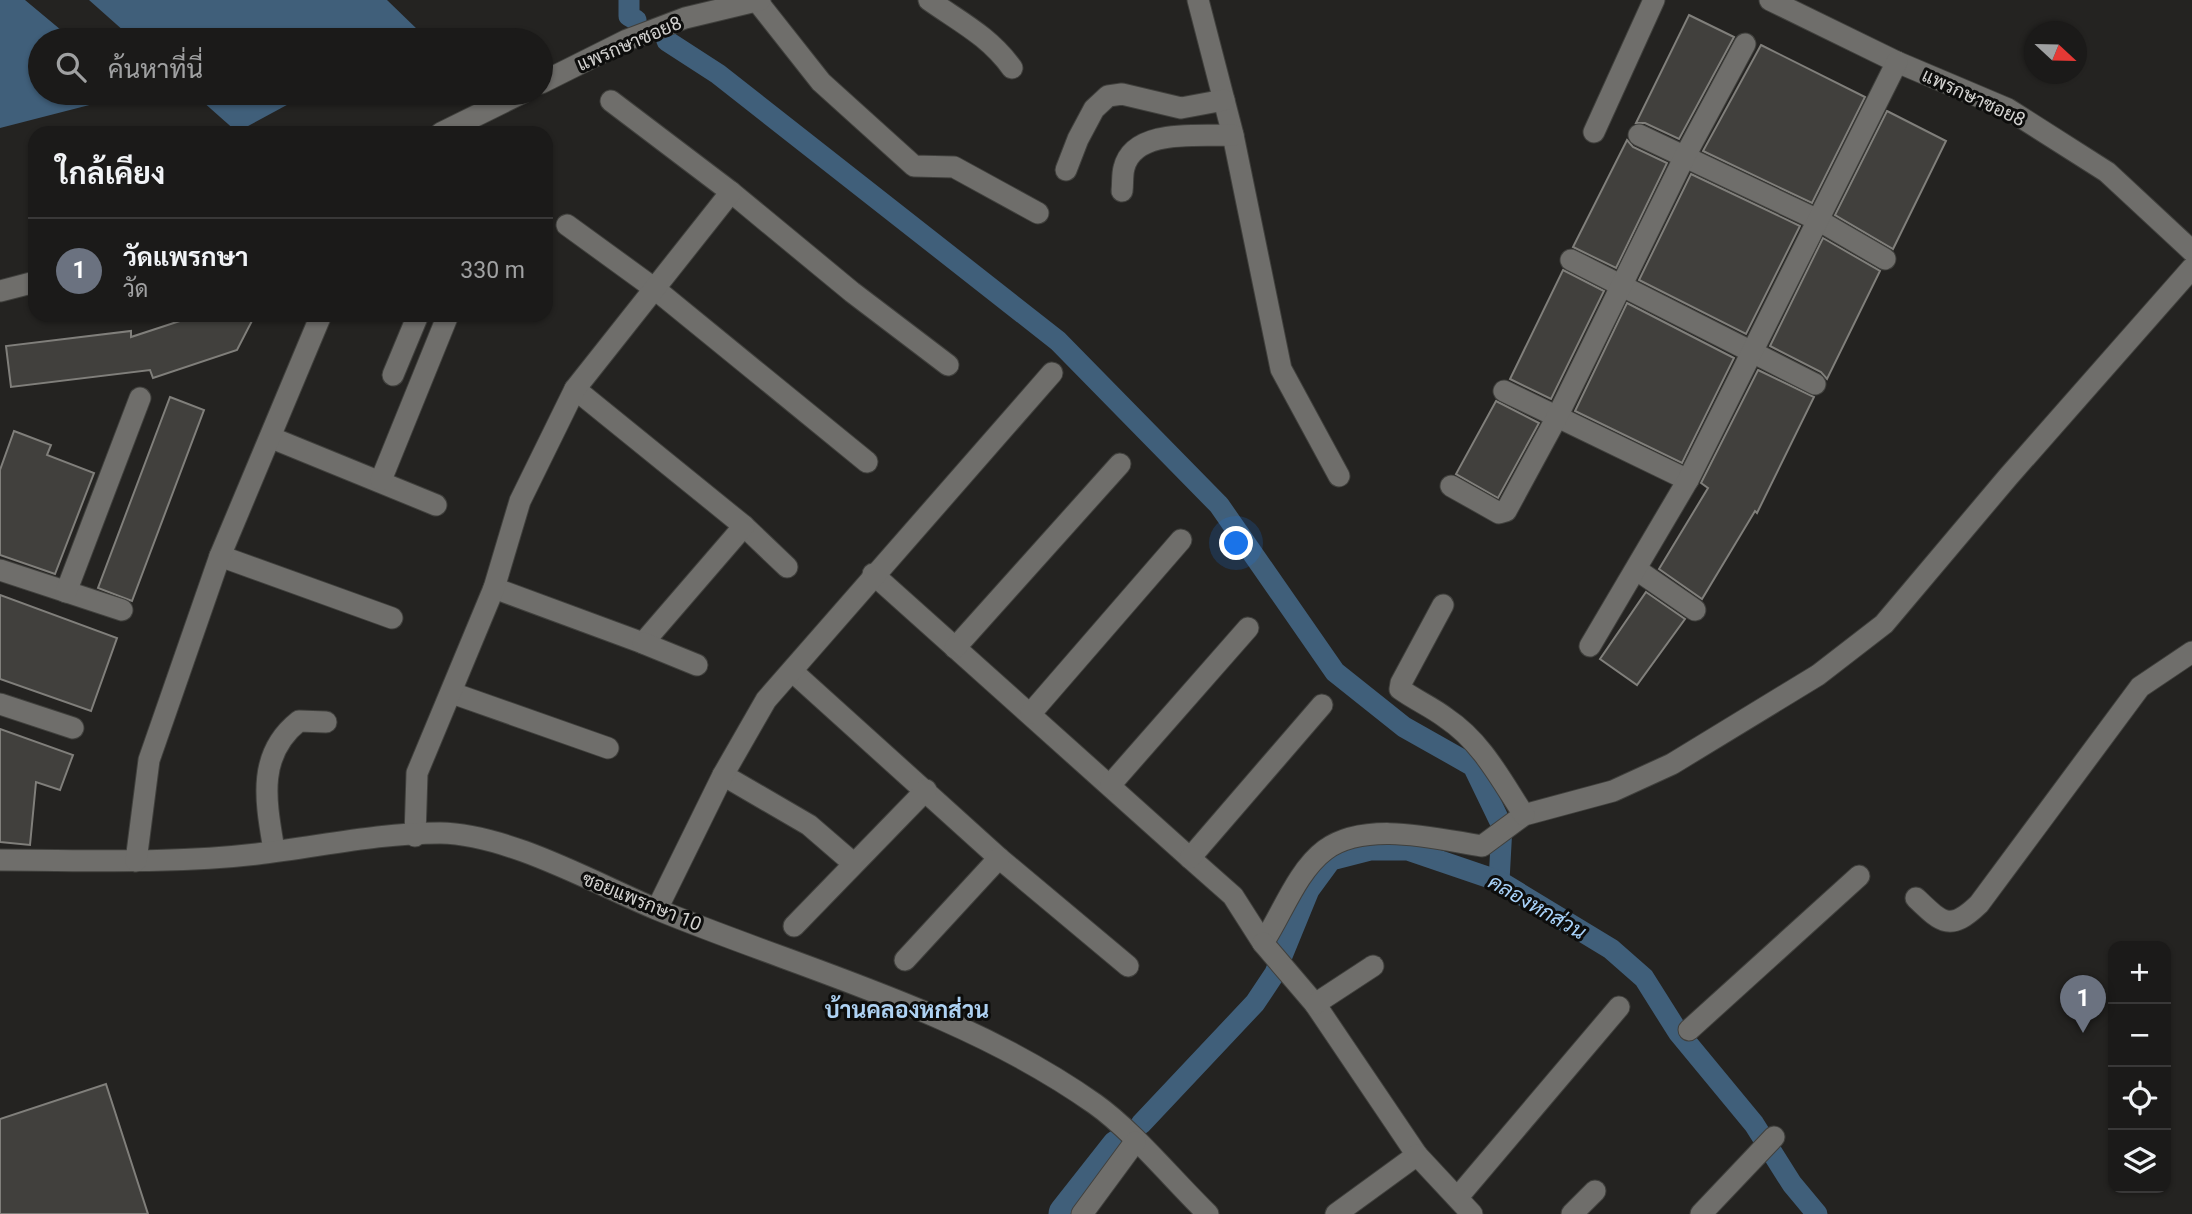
<!DOCTYPE html>
<html lang="th">
<head>
<meta charset="utf-8">
<style>
  :root { --surface:#1b1a19; --page:#282726; --text:#f1f3f6; --muted:#a0a1a2; --line:#393838; --accent:#7bbef8 }
  body { margin:0; font-family:Roboto,Sarabun,sans-serif; background:var(--page); color:var(--text) }
  .controls { position:absolute; right:21px; bottom:21px; display:grid; overflow:hidden; border-radius:14px; box-shadow:0 2px 5px #0004 }
  .controls button { width:63px; height:63px; display:grid; place-items:center; padding:0; border:0; border-bottom:2px solid var(--line); background:var(--surface); color:var(--text); font:35px sans-serif }
  .compass { position:absolute; left:2024px; top:21px; width:63px; height:63px; border-radius:50%; background:var(--surface); box-shadow:0 2px 5px #0004; rotate:112deg }
  .you { position:absolute; left:1237px; top:544px; width:24px; height:24px; margin:-18px; border:5px solid #fff; border-radius:50%; background:#1a73e8; box-shadow:0 0 0 10px #1a73e833 }
  .badge { display:grid; place-items:center; width:46px; height:46px; border-radius:50%; background:var(--accent); color:#fff; font-size:23px; font-weight:700 }
  .pin { position:absolute; translate:-50% -58px; filter:drop-shadow(0 2px 4px #0008) }
  .pin::after { content:''; position:absolute; top:37px; width:24px; height:21px; background:inherit; clip-path:polygon(0 0,100% 0,50% 100%) }
  .list { margin:0; padding:0; list-style:none }
  h2 { display:flex; justify-content:space-between; align-items:center; height:91px; margin:0; padding:0 28px; font-size:30px }
  h2 small { font-size:23px; font-weight:400; color:var(--muted) }
  .list li { display:grid; grid-template-columns:46px 1fr auto; gap:21px; align-items:center; box-sizing:border-box; height:105px; padding:0 28px; border-top:2px solid var(--line) }
  .list b { display:block; font-size:26px; white-space:nowrap }
  .list p { margin:0; font-size:23px; white-space:nowrap; color:var(--muted) }
  .list em { font-size:23px; font-style:normal; color:var(--muted) }
  .icon { flex:none; width:38px; height:38px; fill:none; stroke:currentColor; stroke-width:2; stroke-linecap:round; stroke-linejoin:round }
  .map { position:relative; flex:none; width:2192px; height:1214px; overflow:hidden }
  .search { position:absolute; background:var(--surface); box-shadow:0 2px 5px #0004; left:28px; top:28px; width:525px; height:77px; display:flex; align-items:center; gap:18px; box-sizing:border-box; padding:0 24px; border-radius:38px; color:var(--muted); font-size:26px }
  .panel { position:absolute; background:var(--surface); box-shadow:0 2px 5px #0004; left:28px; top:126px; width:525px; height:196px; border-radius:21px }
  .map>svg:first-child { display:block }
  .water { fill:#405f7a }
  .lines { fill:none; stroke-linecap:round; stroke-linejoin:round }
  .canal { stroke:#405f7a; stroke-width:21 }
  .river { stroke:#405f7a; stroke-width:37 }
  .building { fill:#41403d; stroke:#807f7b; stroke-width:2 }
  .minor-casing { stroke:#40403d; stroke-width:23 }
  .minor { stroke:#6f6e6b; stroke-width:21 }
  .labels { text-anchor:middle; stroke-width:6; stroke-linejoin:round; paint-order:stroke }
  .street-label { font-size:19px; fill:#d2d1cf; stroke:#0d0d0c }
  .water-label { font-size:21px; font-style:italic; fill:#a9d3fa; stroke:#0d0d0c }
  .quarter-label { font-size:23px; font-weight:bold; fill:#aed2f3; stroke:#0d0d0c }
</style>
</head>
<body>
<div class="map">
<svg width="2192" height="1214" viewBox="0 0 2192 1214">
  <rect width="100%" height="100%" fill="#242321"/>
  <!-- water -->
  <g class="water">
    <polygon points="0,0 25,0 73,40 40,40 40,93 136,93 0,128"/>
    <polygon points="89,0 387,0 420,32 405,40 134,40"/>
    <polygon points="193,93 309,93 237,132"/>
  </g>
  <g class="lines">
    <!-- canal -->
    <g class="canal">
      <polyline points="629,0 629,16 636,20"/>
      <polyline points="667,41 718,74 1058,341 1219,505 1335,672 1404,727 1473,766 1502,826 1499,881"/>
      <polyline points="1141,1124 1255,1003 1275,973 1309,890 1331,860 1370,850 1408,850 1499,881 1611,949 1644,978 1678,1032 1754,1124 1792,1184 1817,1214"/>
    </g>
    <!-- river -->
    <polyline class="river" points="1067,1214 1119,1148"/>
  </g>
  <!-- building -->
  <g class="building">
    <polygon points="1689,15 1734,37 1679,139 1645,123 1636,123"/>
    <polygon points="1761,45 1865,97 1812,203 1703,151"/>
    <polygon points="1887,111 1946,141 1893,249 1835,215"/>
    <polygon points="1627,140 1633,147 1667,163 1616,268 1573,247"/>
    <polygon points="1691,174 1800,226 1746,334 1639,280"/>
    <polygon points="1823,238 1880,271 1827,379 1821,372 1770,346"/>
    <polygon points="1563,270 1604,291 1551,399 1510,379"/>
    <polygon points="1627,303 1734,358 1682,463 1575,411"/>
    <polygon points="198,315 255,315 237,350 153,378 150,370 11,387 6,346 131,331 131,337"/>
    <polygon points="1758,370 1814,397 1757,513 1755,511 1702,599 1659,569 1708,488 1701,483"/>
    <polygon points="170,397 204,410 132,601 98,588"/>
    <polygon points="1496,401 1539,423 1498,498 1456,474"/>
    <polygon points="14,431 51,445 47,455 94,473 55,574 0,555 0,470"/>
    <polygon points="1646,592 1685,619 1637,685 1600,659"/>
    <polygon points="0,595 117,638 91,711 0,679"/>
    <polygon points="0,729 73,755 60,790 36,782 30,845 0,842"/>
    <polygon points="106,1084 148,1214 0,1214 0,1119"/>
  </g>
  <g class="lines">
    <defs>
      <g id="minor">
        <path d="M929,0C960,22 989,36 1012,68"/>
        <polyline points="1198,0 1233,135 1281,369 1339,476"/>
        <polyline points="1770,0 1897,62 2008,109 2107,172 2192,251"/>
        <polyline points="757,1 821,82 914,166 954,167 1038,213"/>
        <polyline points="541,83 627,40 685,18 760,0"/>
        <polyline points="1594,132 1654,0"/>
        <polyline points="441,133 522,93"/>
        <polyline points="1639,135 1818,220 1885,259"/>
        <polyline points="1066,170 1078,139 1094,109 1108,96 1122,94 1181,108 1224,100"/>
        <path d="M1122,191C1123,184 1122,175 1124,168C1134,127 1201,137 1233,135"/>
        <polyline points="731,192 852,292 948,365"/>
        <polyline points="567,225 655,289 867,462"/>
        <polyline points="1571,260 1815,384"/>
        <polyline points="0,291 35,282"/>
        <polyline points="393,375 418,315"/>
        <polyline points="1504,391 1688,480"/>
        <polyline points="272,438 436,505"/>
        <polyline points="381,480 448,315"/>
        <polyline points="1451,486 1499,513 1506,511 1557,417 1685,156 1745,44"/>
        <polyline points="744,526 787,567"/>
        <polyline points="220,556 392,618"/>
        <polyline points="0,570 122,610"/>
        <polyline points="1637,570 1695,610"/>
        <path d="M873,574L1190,858L1233,896L1263,943C1282,914 1297,871 1325,850C1366,820 1437,839 1482,846L1524,815L1613,791L1672,764L1818,675L1884,624L2008,477L2192,268"/>
        <polyline points="494,588 643,643 744,526 575,389"/>
        <polyline points="66,592 140,398"/>
        <path d="M1443,605L1401,683L1400,689C1415,700 1432,707 1446,718C1482,742 1501,780 1524,815"/>
        <polyline points="643,643 697,665"/>
        <polyline points="1590,646 1688,480 1897,62"/>
        <polyline points="955,648 1120,464"/>
        <polyline points="792,671 999,858 1128,966"/>
        <polyline points="452,693 608,748"/>
        <polyline points="0,704 73,728"/>
        <polyline points="1031,713 1181,540"/>
        <polyline points="723,775 809,825 853,863"/>
        <polyline points="1111,784 1248,628"/>
        <polyline points="415,836 417,773 494,588 520,501 575,389 731,192 611,101"/>
        <path d="M274,850C266,802 256,755 299,721L326,722"/>
        <polyline points="1190,858 1322,705"/>
        <path d="M0,860C85,860 172,864 257,854C318,847 377,833 440,833C508,834 594,883 656,909C804,970 962,1010 1095,1104C1133,1131 1173,1180 1208,1214"/>
        <polyline points="136,861 149,760 220,556 321,315"/>
        <path d="M1916,898C1942,923 1950,932 1979,904L2140,687L2192,652"/>
        <polyline points="657,909 723,775 766,700 1052,373"/>
        <polyline points="794,926 926,790"/>
        <polyline points="1263,943 1315,1004 1417,1155"/>
        <polyline points="905,960 999,858"/>
        <polyline points="1315,1004 1373,966"/>
        <polyline points="1689,1030 1859,876"/>
        <polyline points="1458,1197 1619,1007"/>
        <polyline points="1082,1214 1135,1142"/>
        <polyline points="1336,1214 1417,1155 1472,1214"/>
        <polyline points="1572,1214 1595,1191"/>
        <polyline points="1701,1214 1774,1137"/>
      </g>
    </defs>
    <!-- minor casing -->
    <use href="#minor" class="minor-casing"/>
    <!-- minor -->
    <use href="#minor" class="minor"/>
  </g>
  <g class="labels">
    <!-- street labels -->
    <g class="street-label">
      <text transform="translate(629 43) rotate(-23)" y="7">แพรกษาซอย8</text>
      <text transform="translate(1974 97) rotate(25)" y="7">แพรกษาซอย8</text>
      <text transform="translate(642 901) rotate(22)" y="7">ซอยแพรกษา 10</text>
    </g>
    <!-- water labels -->
    <g class="water-label">
      <text transform="translate(1537 907) rotate(30)" y="7">คลองหกส่วน</text>
    </g>
    <!-- quarter labels -->
    <g class="quarter-label">
      <text x="907" y="1018">บ้านคลองหกส่วน</text>
    </g>
  </g>
</svg>
<div class="controls">
<button>+</button>
<button>−</button>
<button><svg class="icon" aria-label="locate" viewBox="0 0 24 24"><circle cx="12" cy="12" r="6"/><path d="M12 2v4M12 18v4M2 12h4M18 12h4"/></svg></button>
<button><svg class="icon" aria-label="layers" viewBox="0 0 24 24"><path d="M12 4l9 5-9 5-9-5zM3 14l9 5 9-5"/></svg></button>
</div>
<svg class="compass" viewBox="-18 -18 36 36"><path d="M0-13l5 13h-10z" fill="#e53935"/><path d="M0 13l5-13h-10z" fill="#a0a1a2"/></svg>
<div class="you"></div>
<div class="pin badge" style="left:2083px;top:1033px;background:#6b7280">1</div>
<div class="search"><svg class="icon" aria-label="search" viewBox="0 0 24 24"><circle cx="10" cy="10" r="6"/><path d="M15 15l6 6"/></svg>ค้นหาที่นี่</div>
<section class="panel">
<h2>ใกล้เคียง<small></small></h2>
<ul class="list">
<li><span class="badge" style="background:#6b7280">1</span><div><b>วัดแพรกษา</b><p>วัด</p></div><em>330 m</em></li>
</ul>
</section>
</div>
</body>
</html>
